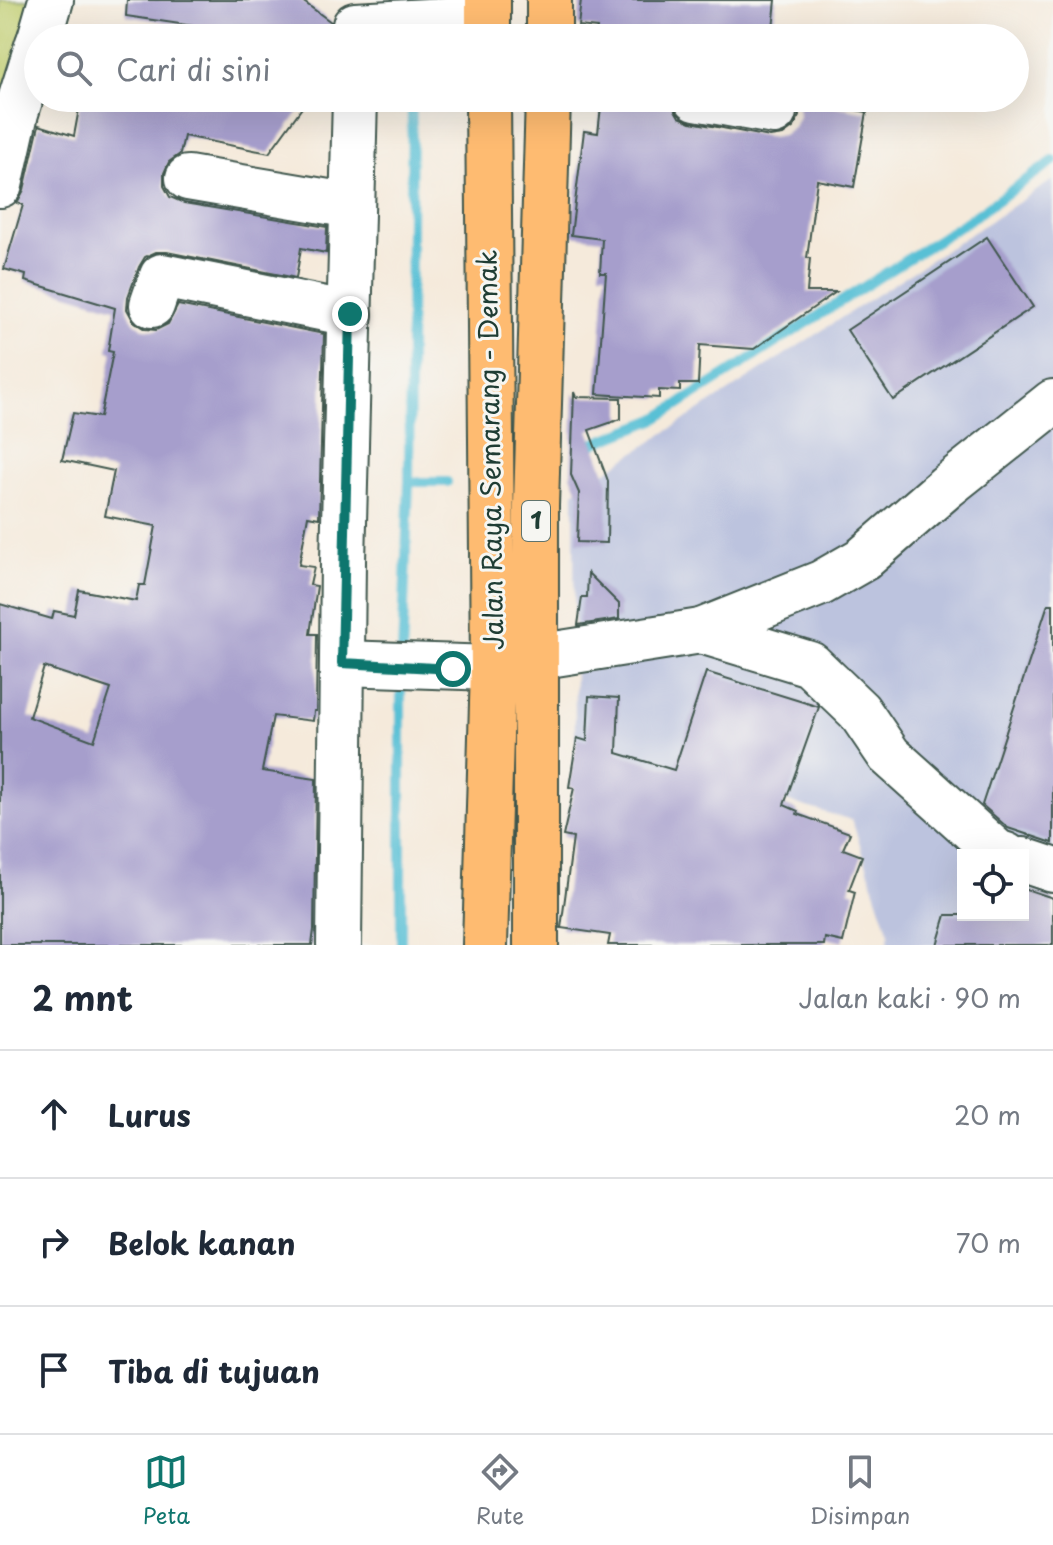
<!DOCTYPE html>
<html lang="id">
<head>
<meta charset="utf-8">
<style>
  :root { --surface:#fff; --page:#f6f6f7; --text:#1f2937; --muted:#747a83; --line:#e0e1e3; --accent:#0f766e }
  body { margin:0; font-family:"Playpen Sans",sans-serif; background:var(--page); color:var(--text) }
  .controls { position:absolute; right:24px; bottom:24px; display:grid; overflow:hidden; border-radius:0px; box-shadow:0 8px 32px #0002 }
  .controls button { width:72px; height:72px; display:grid; place-items:center; padding:0; border:0; border-bottom:2px solid var(--line); background:var(--surface); color:var(--text); font:40px sans-serif }
  .stop { position:absolute; width:24px; height:24px; margin:-18px; border:6px solid #0f766e; border-radius:50%; background:#fff }
  .stop.end { background:#0f766e; border-color:#fff; box-shadow:0 2px 8px #0008 }
  .list { margin:0; padding:0; list-style:none }
  h2 { display:flex; justify-content:space-between; align-items:center; height:104px; margin:0; padding:0 32px; font-size:34px }
  h2 small { font-size:26px; font-weight:400; color:var(--muted) }
  .list li { display:grid; grid-template-columns:52px 1fr auto; gap:24px; align-items:center; box-sizing:border-box; height:128px; padding:0 32px; border-top:2px solid var(--line) }
  .list b { display:block; font-size:30px; white-space:nowrap }
  .list em { font-size:26px; font-style:normal; color:var(--muted) }
  .icon { flex:none; width:44px; height:44px; fill:none; stroke:currentColor; stroke-width:2; stroke-linecap:round; stroke-linejoin:round }
  .map { position:relative; flex:none; width:1053px; height:945px; overflow:hidden }
  .search { position:absolute; background:var(--surface); box-shadow:0 8px 32px #0002; left:24px; right:24px; top:24px; height:88px; display:flex; align-items:center; gap:20px; box-sizing:border-box; padding:0 28px; border-radius:44px; color:var(--muted); font-size:30px }
  .sheet { height:488px; background:var(--surface) }
  nav { display:flex; justify-content:space-around; align-items:center; box-sizing:border-box; height:112px; border-top:2px solid var(--line); background:var(--surface); font-size:22px; color:var(--muted) }
  nav a { display:grid; justify-items:center; gap:4px }
  nav .on { color:var(--accent) }
  .map>svg:first-child { display:block }
  .industrial { fill:#bcc3de; fill-rule:evenodd }
  .green { fill:#bfcc6d; stroke:#6f8450; stroke-width:2 }
  .lines { fill:none; stroke-linecap:round; stroke-linejoin:round }
  .stream { stroke:#58c0d5; stroke-width:10 }
  .building { fill:#a69ecc; fill-rule:evenodd }
  .minor-casing { stroke:#3f574d; stroke-width:48 }
  .highway-casing { stroke:#3f574d; stroke-width:48 }
  .minor { stroke:#fff; stroke-width:44 }
  .highway { stroke:#febb71; stroke-width:44 }
  .route { stroke:#0f766e; stroke-width:10 }
  .labels { text-anchor:middle; stroke-width:6; stroke-linejoin:round; paint-order:stroke }
  .shield { fill:#f6f6f2; stroke:#60746d; stroke-width:2 }
  .shield-label { font-size:24px; font-weight:bold; fill:#1f3d34 }
  .street-label { font-size:26px; fill:#1f3d34; stroke:#f6f6f2 }
</style>
</head>
<body>
<div class="map">
<svg width="1053" height="945" viewBox="0 0 1053 945">
  <rect width="100%" height="100%" fill="#f6f6f2"/>
  <filter id="ink" filterUnits="userSpaceOnUse"><feTurbulence type="fractalNoise" baseFrequency=".0125" numOctaves="2"/><feDisplacementMap in="SourceGraphic" scale="16" xChannelSelector="R" yChannelSelector="G"/><feConvolveMatrix kernelMatrix="1 2 1 2 8 2 1 2 1" color-interpolation-filters="sRGB"/></filter>
  <filter id="wash" filterUnits="userSpaceOnUse"><feTurbulence type="fractalNoise" baseFrequency=".006" numOctaves="4" result="noise"/><feDisplacementMap in="SourceGraphic" scale="32" xChannelSelector="R" yChannelSelector="G"/><feGaussianBlur stdDeviation="1.8" result="paint"/><feColorMatrix in="noise" values="0 0 0 0 0 0 0 0 0 0 0 0 0 0 0 0 0 1.4 0 .05"/><feComposite in="paint" operator="in"/></filter>
  <g filter="url(#wash)">
    <rect width="100%" height="100%" fill="#f5eadb"/>
    <!-- industrial -->
    <path class="industrial" d="M1053,180V945H887L889,933L852,820L575,741L574,492ZM963,855H1023V915H963Z"/>
    <!-- green -->
    <polygon class="green" points="0,0 38,0 0,157"/>
    <g class="lines">
      <!-- stream -->
      <g class="stream">
        <polyline points="583,448 656,419 969,220 1053,161"/>
        <polyline points="409,482 447,482"/>
        <polyline points="402,656 409,482 412,98"/>
        <polyline points="401,945 401,676"/>
      </g>
    </g>
    <g id="blocks">
      <!-- building -->
      <g class="building">
        <polygon points="127,0 301,0 331,22 334,38 236,38 240,33 126,16"/>
        <polygon points="581,0 776,0 772,38 596,38 597,28 578,26"/>
        <path d="M81,98H309L269,153L184,136L180,154L169,162L164,173V186L170,197L184,203L327,227L326,253L301,248L296,278L167,252H156L145,257L139,267L128,297L127,309L134,322L145,329L156,330L168,324L178,305L324,334L319,518L308,516L299,565L314,567L310,585L317,586L310,634H317L316,711H314L313,721L273,716L262,771L316,779L314,930L312,945H0V604L52,619L54,611L74,615L79,590L136,601L139,585H145L156,526L105,516L114,471L62,460L73,413L100,417L113,352L108,351L115,308L25,281L26,275L4,269L23,205L17,203L24,190L39,125L74,136ZM44,667L111,689L94,741L29,717Z"/>
        <polygon points="602,98 660,101 660,104 672,105 679,117 691,122 770,137 783,135 794,127 799,116 798,104 794,98 830,98 828,105 867,112 854,187 817,180 807,258 810,258 807,292 836,292 754,349 700,345 698,384 680,384 680,391 659,390 659,398 597,394 606,273 600,273 602,239 571,235 584,131 598,133"/>
        <polygon points="987,237 1033,307 893,400 847,330"/>
        <polygon points="574,392 576,397 621,398 621,419 589,430 608,481 607,543 577,542 579,493 571,475"/>
        <polygon points="588,573 619,604 619,619 578,625 582,597 587,597"/>
        <polygon points="1048,604 1053,604 1053,843 1008,828 982,805"/>
        <polygon points="706,672 819,707 784,805 798,811 797,814 850,833 843,849 862,856 849,890 855,892 843,942 825,938 824,945 608,945 610,935 561,928 573,838 563,836 574,788 569,787 577,738 587,741 589,696 619,698 617,753 674,770"/>
        <polygon points="1023,888 1053,898 1053,945 937,945 946,915 1023,915"/>
      </g>
    </g>
  </g>
  <g filter="url(#ink)">
    <use href="#blocks" fill-opacity="0" stroke="#3f574d" stroke-width="2"/>
    <g class="lines">
      <defs>
        <g id="minor">
          <polyline points="355,25 465,19 488,21"/>
          <polyline points="40,38 51,0"/>
          <polyline points="696,98 774,112"/>
          <polyline points="188,178 352,206"/>
          <polyline points="0,185 16,113 38,43"/>
          <polyline points="152,305 162,276 350,314"/>
          <polyline points="701,631 810,664 859,711 889,755 997,852 1006,855"/>
          <polyline points="536,657 701,631 821,583 863,559 946,487 1053,402"/>
          <polyline points="342,663 493,668"/>
          <polyline points="1023,860 1053,870"/>
          <polyline points="339,945 343,561 355,98"/>
        </g>
        <g id="highway">
          <polyline points="488,38 488,0"/>
          <polyline points="549,38 549,0"/>
          <polyline points="485,945 493,668 488,98"/>
          <polyline points="536,945 536,506 548,98"/>
        </g>
      </defs>
      <!-- minor casing -->
      <use href="#minor" class="minor-casing"/>
      <!-- highway casing -->
      <use href="#highway" class="highway-casing"/>
      <!-- minor -->
      <use href="#minor" class="minor"/>
      <!-- highway -->
      <use href="#highway" class="highway"/>
    </g>
  </g>
  <g class="lines" filter="url(#ink)">
    <!-- route -->
    <polyline class="route" points="350,314 342,663 453,669"/>
  </g>
  <g class="labels">
    <!-- shield labels -->
    <rect class="shield" x="522" y="501" width="28" height="40" rx="6"/>
    <g class="shield-label">
      <text x="536" y="529">1</text>
    </g>
    <!-- street labels -->
    <g class="street-label">
      <text transform="translate(491 450) rotate(-91)" y="9">Jalan Raya Semarang - Demak</text>
    </g>
  </g>
</svg>
<div class="controls">
<button><svg class="icon" aria-label="locate" viewBox="0 0 24 24"><circle cx="12" cy="12" r="6"/><path d="M12 2v4M12 18v4M2 12h4M18 12h4"/></svg></button>
</div>
<div class="stop" style="left:453px;top:669px"></div>
<div class="stop end" style="left:350px;top:314px"></div>
<div class="search"><svg class="icon" aria-label="search" viewBox="0 0 24 24"><circle cx="10" cy="10" r="6"/><path d="M15 15l6 6"/></svg>Cari di sini</div>
</div>
<section class="sheet">
<h2>2 mnt<small>Jalan kaki · 90 m</small></h2>
<ul class="list">
<li><svg class="icon" aria-label="ahead" viewBox="0 0 24 24"><path d="M12 20V5M6 11l6-6 6 6"/></svg><div><b>Lurus</b></div><em>20 m</em></li>
<li><svg class="icon" aria-label="right" viewBox="0 0 24 24"><path d="M7 20v-9h11M14 6l5 5-5 5"/></svg><div><b>Belok kanan</b></div><em>70 m</em></li>
<li><svg class="icon" aria-label="arrive" viewBox="0 0 24 24"><path d="M6 21V4h12l-3 4 3 4H6"/></svg><div><b>Tiba di tujuan</b></div></li>
</ul>
</section>
<nav>
<a class="on"><svg class="icon" aria-label="map" viewBox="0 0 24 24"><path d="M3 6l6-2 6 2 6-2v14l-6 2-6-2-6 2zM9 4v14M15 6v14"/></svg>Peta</a>
<a><svg class="icon" aria-label="directions" viewBox="0 0 24 24"><path d="M12 3l9 9-9 9-9-9zM9 14v-3h6M13 9l2 2-2 2"/></svg>Rute</a>
<a><svg class="icon" aria-label="saved" viewBox="0 0 24 24"><path d="M7 4h10v16l-5-4-5 4z"/></svg>Disimpan</a>
</nav>
</body>
</html>
